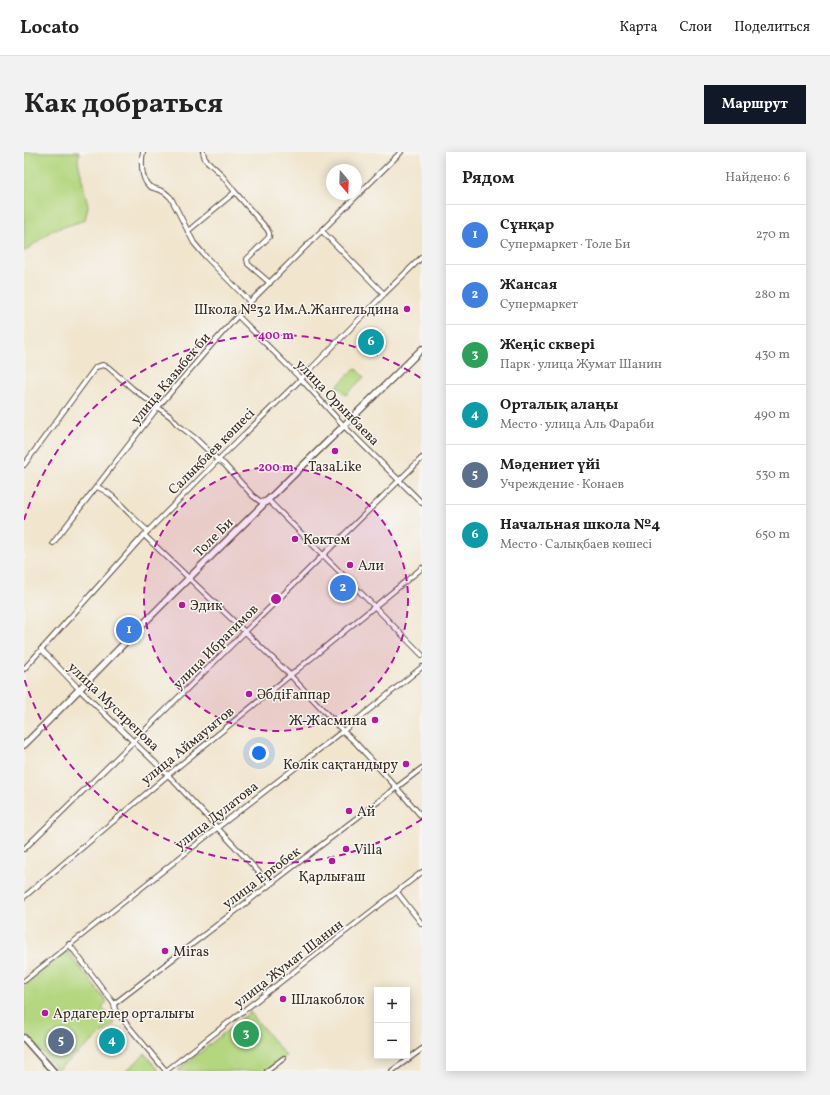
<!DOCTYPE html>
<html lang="ru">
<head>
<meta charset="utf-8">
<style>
  :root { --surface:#fff; --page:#f2f2f2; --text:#222; --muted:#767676; --line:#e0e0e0; --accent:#111827 }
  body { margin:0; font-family:Vollkorn,serif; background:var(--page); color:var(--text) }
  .controls { position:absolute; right:12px; bottom:12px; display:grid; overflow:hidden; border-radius:0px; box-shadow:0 2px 10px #0003 }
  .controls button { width:36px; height:36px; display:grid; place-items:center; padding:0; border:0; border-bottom:1px solid var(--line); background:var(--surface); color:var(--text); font:20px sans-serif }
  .compass { position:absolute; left:302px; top:12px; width:36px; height:36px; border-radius:50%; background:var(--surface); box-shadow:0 2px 10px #0003; rotate:161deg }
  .you { position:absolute; left:235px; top:601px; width:14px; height:14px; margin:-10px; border:3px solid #fff; border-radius:50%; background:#1a73e8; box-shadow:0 0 0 6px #1a73e833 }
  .badge { display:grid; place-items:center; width:26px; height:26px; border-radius:50%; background:var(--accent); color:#fff; font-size:13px; font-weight:700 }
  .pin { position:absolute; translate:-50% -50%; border:2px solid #fff; box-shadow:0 1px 4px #0006 }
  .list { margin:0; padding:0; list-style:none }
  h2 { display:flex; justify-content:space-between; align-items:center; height:52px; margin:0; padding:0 16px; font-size:17px }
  h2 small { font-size:13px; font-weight:400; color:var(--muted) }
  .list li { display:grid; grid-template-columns:26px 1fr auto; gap:12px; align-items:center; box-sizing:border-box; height:60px; padding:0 16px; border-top:1px solid var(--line) }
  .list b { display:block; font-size:15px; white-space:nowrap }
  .list p { margin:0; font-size:13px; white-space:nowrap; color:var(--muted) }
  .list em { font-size:13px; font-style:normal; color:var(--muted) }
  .map { position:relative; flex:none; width:398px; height:919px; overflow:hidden; border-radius:0px }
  header { display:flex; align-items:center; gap:24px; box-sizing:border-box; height:56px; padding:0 20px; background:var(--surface); border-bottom:1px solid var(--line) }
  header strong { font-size:19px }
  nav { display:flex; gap:22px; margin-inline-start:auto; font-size:14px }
  .intro { display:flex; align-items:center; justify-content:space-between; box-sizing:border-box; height:96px; padding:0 24px }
  h1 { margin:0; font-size:28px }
  .button { padding:10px 18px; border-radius:0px; background:var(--accent); color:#fff; font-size:14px; font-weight:700 }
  main { display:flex; gap:24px; padding:0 24px }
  aside { flex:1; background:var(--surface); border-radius:0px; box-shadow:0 2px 10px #0003 }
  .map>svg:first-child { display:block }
  .green { fill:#b3d67e; stroke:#77804e }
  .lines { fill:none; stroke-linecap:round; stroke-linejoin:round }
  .minor-casing { stroke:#564638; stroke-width:6 }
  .secondary-casing { stroke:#564638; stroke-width:8 }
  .minor { stroke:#fff; stroke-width:4 }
  .secondary { stroke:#fff; stroke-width:5.5 }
  .ring { fill:none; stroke:#b5179e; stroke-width:2; stroke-dasharray:7 5 }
  .poi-dot { fill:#b5179e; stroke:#f6f6f2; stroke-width:1.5 }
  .labels { text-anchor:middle; stroke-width:3; stroke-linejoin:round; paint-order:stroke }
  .poi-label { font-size:14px; fill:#3b2a1e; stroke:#f6f6f2; text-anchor:start }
  .street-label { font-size:14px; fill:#3b2a1e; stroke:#f6f6f2 }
  .centre { fill:#b5179e; stroke:#f6f6f2; stroke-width:2 }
  .ring-label { font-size:12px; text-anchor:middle; font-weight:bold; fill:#b5179e; stroke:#f6f6f2; stroke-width:3; stroke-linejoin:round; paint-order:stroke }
</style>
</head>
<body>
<header>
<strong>Locato</strong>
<nav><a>Карта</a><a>Слои</a><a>Поделиться</a></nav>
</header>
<div class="intro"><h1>Как добраться</h1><a class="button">Маршрут</a></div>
<main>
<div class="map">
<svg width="398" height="919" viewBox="0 0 398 919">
  <rect width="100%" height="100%" fill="#f6f6f2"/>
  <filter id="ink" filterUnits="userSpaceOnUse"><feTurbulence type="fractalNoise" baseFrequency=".025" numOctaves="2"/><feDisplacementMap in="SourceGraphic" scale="8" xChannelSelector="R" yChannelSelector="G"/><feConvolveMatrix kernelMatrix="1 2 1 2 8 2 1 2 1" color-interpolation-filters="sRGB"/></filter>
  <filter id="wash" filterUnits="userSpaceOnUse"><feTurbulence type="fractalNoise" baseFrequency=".012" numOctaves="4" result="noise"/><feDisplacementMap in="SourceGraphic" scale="16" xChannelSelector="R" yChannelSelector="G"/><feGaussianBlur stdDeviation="0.9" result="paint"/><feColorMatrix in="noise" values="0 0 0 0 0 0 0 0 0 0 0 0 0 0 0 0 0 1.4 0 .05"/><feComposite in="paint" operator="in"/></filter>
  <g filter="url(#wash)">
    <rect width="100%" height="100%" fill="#f1e5ce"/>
    <!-- green -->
    <g class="green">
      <polygon points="0,0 55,0 54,9 64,54 61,68 27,79 0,100"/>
      <polygon points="331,216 340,225 322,243 313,234"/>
      <polygon points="43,799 83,850 78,855 91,871 33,918 0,879 0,834"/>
      <polygon points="226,860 262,904 242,919 155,919 154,918"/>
      <polygon points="121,902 135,919 102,919"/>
    </g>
  </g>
  <g filter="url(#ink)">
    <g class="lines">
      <defs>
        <g id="minor">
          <path d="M119,0C117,9 117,27 125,34C129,37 135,37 140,40C142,41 145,44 147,46L170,91L181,104L226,150"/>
          <polyline points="179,0 181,7 196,21 211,40"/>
          <path d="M164,79L211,40L243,77C245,80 246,82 245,85L223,107L224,112L246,131"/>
          <polyline points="298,79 360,142"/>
          <polyline points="214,164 277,227 320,274 398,351"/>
          <polyline points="0,313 72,215 79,213 84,215 109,237 147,265 153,272 171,286 194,308 200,312 229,344 237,350 244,348 351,455 398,503"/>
          <path d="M73,335C87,340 97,353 107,363C113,369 118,374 124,379"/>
          <polyline points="120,383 266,523 319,579 331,590 373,636 398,665"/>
          <polyline points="29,391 134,255 183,198 226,150 377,0"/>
          <polyline points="17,497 56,538 144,623 246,732"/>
          <polyline points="0,517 120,383 194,308 277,227 360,142 398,105"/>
          <polyline points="0,697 398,306"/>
          <polyline points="373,740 398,772"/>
          <polyline points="0,745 144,623 398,416"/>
          <polyline points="45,792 90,852 91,858 142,919"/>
          <polyline points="0,829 193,676 319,579 398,515"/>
          <polyline points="90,852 398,616"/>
          <polyline points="142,919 398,720"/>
          <polyline points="243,919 260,906"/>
          <polyline points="368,919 398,897"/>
        </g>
        <g id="secondary">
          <path d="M0,593C55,539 108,482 163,428C241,350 320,274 398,197"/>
          <polyline points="0,886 29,919"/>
        </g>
      </defs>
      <!-- minor casing -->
      <use href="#minor" class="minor-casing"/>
      <!-- secondary casing -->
      <use href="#secondary" class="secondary-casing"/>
      <!-- minor -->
      <use href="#minor" class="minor"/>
      <!-- secondary -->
      <use href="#secondary" class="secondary"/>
    </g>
  </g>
  <!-- distance rings -->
  <circle cx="252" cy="447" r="132" fill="#b5179e" fill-opacity=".12"/>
  <g class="ring">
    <circle cx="252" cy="447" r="132"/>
    <path d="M398 667A264 264 0 0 1 0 526M0 368A264 264 0 0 1 398 227"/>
  </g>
  <!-- markers -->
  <g class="poi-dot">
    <circle cx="383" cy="157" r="4"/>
    <circle cx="311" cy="299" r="4"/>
    <circle cx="271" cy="387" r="4"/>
    <circle cx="326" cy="413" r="4"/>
    <circle cx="158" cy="453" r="4"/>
    <circle cx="225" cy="542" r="4"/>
    <circle cx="351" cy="568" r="4"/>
    <circle cx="382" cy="612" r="4"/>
    <circle cx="325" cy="659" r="4"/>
    <circle cx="322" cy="697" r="4"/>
    <circle cx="308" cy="709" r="4"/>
    <circle cx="141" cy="799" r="4"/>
    <circle cx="259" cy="847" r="4"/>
    <circle cx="21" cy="861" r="4"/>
  </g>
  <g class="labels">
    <!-- poi labels -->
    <g class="poi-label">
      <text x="375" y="162" text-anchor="end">Школа №32 Им.А.Жангельдина</text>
      <text x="311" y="319" text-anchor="middle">ТазаLike</text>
      <text x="279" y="392">Көктем</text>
      <text x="334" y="418">Али</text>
      <text x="166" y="458">Эдик</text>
      <text x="233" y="547">ӘбдіҒаппар</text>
      <text x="343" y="573" text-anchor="end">Ж-Жасмина</text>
      <text x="374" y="617" text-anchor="end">Көлік сақтандыру</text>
      <text x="333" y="664">Ай</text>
      <text x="330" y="702">Villa</text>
      <text x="308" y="729" text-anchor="middle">Қарлығаш</text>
      <text x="149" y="804">Miras</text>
      <text x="267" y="852">Шлакоблок</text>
      <text x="29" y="866">Ардагерлер орталығы</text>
    </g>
    <!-- street labels -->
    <g class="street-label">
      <text transform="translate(146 226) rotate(-50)" y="5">улица Казыбек би</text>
      <text transform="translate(314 250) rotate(46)" y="5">улица Орынбаева</text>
      <text transform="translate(187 299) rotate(-45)" y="5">Салықбаев көшесі</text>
      <text transform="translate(189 385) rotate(-45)" y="5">Толе Би</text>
      <text transform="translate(191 494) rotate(-45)" y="5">улица Ибрагимов</text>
      <text transform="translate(90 554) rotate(44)" y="5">улица Мусирепова</text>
      <text transform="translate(163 593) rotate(-39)" y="5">улица Аймауытов</text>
      <text transform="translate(192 663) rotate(-38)" y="5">улица Дулатова</text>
      <text transform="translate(237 725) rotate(-37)" y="5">улица Ергобек</text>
      <text transform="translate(264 811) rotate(-38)" y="5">улица Жумат Шанин</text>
    </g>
  </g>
  <circle cx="252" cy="447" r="6" class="centre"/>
  <g class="ring-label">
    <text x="252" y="187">400 m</text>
    <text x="252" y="319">200 m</text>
  </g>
</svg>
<div class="controls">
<button>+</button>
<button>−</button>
</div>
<svg class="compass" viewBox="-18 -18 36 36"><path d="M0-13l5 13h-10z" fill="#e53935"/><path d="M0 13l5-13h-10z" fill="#767676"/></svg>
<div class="you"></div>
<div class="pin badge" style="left:105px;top:478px;background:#3f7fe0">1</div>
<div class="pin badge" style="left:319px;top:436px;background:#3f7fe0">2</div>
<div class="pin badge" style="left:222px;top:882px;background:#2e9e5b">3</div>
<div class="pin badge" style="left:88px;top:889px;background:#0f9aa8">4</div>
<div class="pin badge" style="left:37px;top:889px;background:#5c6f8a">5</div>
<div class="pin badge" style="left:347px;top:190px;background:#0f9aa8">6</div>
</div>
<aside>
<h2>Рядом<small>Найдено: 6</small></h2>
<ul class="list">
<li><span class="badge" style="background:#3f7fe0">1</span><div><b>Cұнқар</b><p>Супермаркет · Толе Би</p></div><em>270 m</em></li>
<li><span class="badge" style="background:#3f7fe0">2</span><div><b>Жансая</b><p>Супермаркет</p></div><em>280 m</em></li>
<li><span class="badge" style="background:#2e9e5b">3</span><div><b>Жеңіс сквері</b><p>Парк · улица Жумат Шанин</p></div><em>430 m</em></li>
<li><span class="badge" style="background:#0f9aa8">4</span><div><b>Орталық алаңы</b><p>Место · улица Аль Фараби</p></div><em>490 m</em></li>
<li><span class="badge" style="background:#5c6f8a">5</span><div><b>Mәдениет үйі</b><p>Учреждение · Конаев</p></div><em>530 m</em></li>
<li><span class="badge" style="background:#0f9aa8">6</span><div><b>Начальная школа №4</b><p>Место · Салықбаев көшесі</p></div><em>650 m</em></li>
</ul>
</aside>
</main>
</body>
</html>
